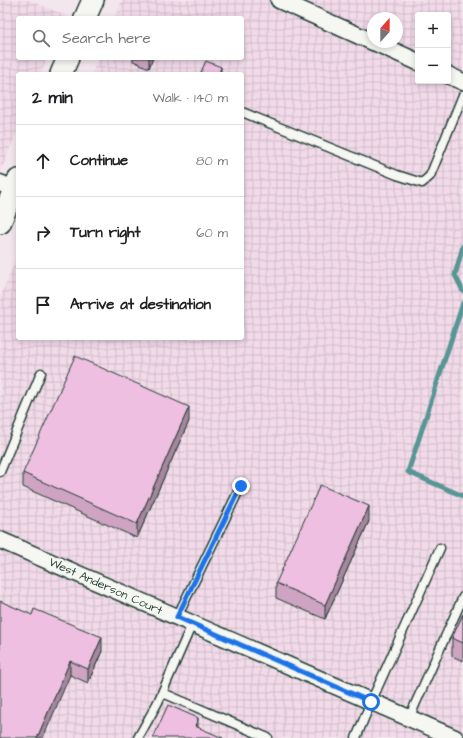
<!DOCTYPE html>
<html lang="en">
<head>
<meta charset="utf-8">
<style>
  :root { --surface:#fff; --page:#f2f2f2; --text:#202124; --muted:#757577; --line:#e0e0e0 }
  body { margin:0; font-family:"Architects Daughter",sans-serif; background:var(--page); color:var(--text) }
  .controls { position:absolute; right:12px; top:12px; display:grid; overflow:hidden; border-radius:4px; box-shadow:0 2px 6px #0003 }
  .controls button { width:36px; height:36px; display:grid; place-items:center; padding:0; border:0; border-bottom:1px solid var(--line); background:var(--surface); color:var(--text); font:20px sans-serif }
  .compass { position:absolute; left:367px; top:12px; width:36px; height:36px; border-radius:50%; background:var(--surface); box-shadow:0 2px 6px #0003; rotate:21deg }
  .stop { position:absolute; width:12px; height:12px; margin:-9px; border:3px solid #1a73e8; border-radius:50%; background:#fff }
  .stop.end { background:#1a73e8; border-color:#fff; box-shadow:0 1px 4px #0008 }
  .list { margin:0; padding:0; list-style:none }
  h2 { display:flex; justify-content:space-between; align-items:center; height:52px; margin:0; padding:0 16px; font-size:17px }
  h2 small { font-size:13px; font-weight:400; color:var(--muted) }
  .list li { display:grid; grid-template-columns:26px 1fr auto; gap:12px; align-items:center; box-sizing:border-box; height:72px; padding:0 16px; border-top:1px solid var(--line) }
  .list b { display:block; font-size:15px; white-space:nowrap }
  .list em { font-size:13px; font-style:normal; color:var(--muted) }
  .icon { flex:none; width:22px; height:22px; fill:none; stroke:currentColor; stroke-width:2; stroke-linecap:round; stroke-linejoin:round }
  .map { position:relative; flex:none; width:463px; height:738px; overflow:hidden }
  .search { position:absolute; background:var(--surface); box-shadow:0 2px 6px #0003; left:16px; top:16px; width:228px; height:44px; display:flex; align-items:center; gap:10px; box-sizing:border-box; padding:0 14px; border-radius:4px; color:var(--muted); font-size:15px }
  .panel { position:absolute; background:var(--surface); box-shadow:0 2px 6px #0003; left:16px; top:72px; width:228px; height:268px; border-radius:4px }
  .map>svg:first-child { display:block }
  .industrial { fill:url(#industrial-grid); fill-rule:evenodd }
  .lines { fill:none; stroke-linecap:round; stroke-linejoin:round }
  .stream { stroke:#589595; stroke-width:5 }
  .service-casing { stroke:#1f3d34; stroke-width:11 }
  .minor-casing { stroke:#1f3d34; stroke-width:19 }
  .tertiary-casing { stroke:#1f3d34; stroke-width:24 }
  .service { stroke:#f6f6f2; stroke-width:8 }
  .minor { stroke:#f6f6f2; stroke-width:16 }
  .tertiary { stroke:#f6f6f2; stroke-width:21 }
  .wall { fill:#cea4c2; stroke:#1f3d34 }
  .shaded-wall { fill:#a7869e; stroke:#1f3d34 }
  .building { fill:#efbfe1; stroke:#1f3d34 }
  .route { stroke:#1a73e8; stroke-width:5 }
  .labels { text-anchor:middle; stroke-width:4; stroke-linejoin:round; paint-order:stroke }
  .street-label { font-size:12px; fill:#1f3d34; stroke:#f6f6f2 }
</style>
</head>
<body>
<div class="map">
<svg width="463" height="738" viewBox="0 0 463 738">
  <defs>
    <pattern id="industrial-grid" width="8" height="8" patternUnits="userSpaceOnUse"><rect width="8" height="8" fill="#f2dae9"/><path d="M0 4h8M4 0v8" fill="none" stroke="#cfbcc8"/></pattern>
  </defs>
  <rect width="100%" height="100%" fill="#f4e6ed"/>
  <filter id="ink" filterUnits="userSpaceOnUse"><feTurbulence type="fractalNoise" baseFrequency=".025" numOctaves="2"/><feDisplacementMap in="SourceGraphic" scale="8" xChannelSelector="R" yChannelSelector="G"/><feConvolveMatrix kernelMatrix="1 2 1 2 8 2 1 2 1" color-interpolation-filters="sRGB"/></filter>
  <g filter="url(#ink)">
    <!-- industrial -->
    <g class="industrial">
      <polygon points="0,0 29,0 65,15 64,18 18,18 18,58 47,58 41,74 18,74 18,129 0,173"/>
      <path d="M122,0H463V738H0V298L18,254V338H242V74H92L98,58H242V18H115ZM418,15H448V81H418ZM373,18H397V42H373Z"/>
    </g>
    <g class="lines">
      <!-- stream -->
      <g class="stream">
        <polyline points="463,246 455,275 463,291"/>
        <polyline points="463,303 408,472 463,496"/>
      </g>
      <defs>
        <g id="service">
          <polyline points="242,112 397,175 422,183 430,176 463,95"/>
          <polyline points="0,472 41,373"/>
          <polyline points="177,617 241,486"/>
          <polyline points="163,693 268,738"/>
          <polyline points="409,718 463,597"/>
          <polyline points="138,738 158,702 192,624"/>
          <polyline points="356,738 371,702 440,548"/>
        </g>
        <g id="minor">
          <polyline points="279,0 373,42"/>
          <polyline points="374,42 418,62"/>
          <polyline points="448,75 463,82"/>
          <polyline points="0,183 14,189"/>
          <polyline points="0,540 455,738"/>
        </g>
        <g id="tertiary">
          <polyline points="85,18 93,0"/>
          <polyline points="61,74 68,58"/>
          <polyline points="0,223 18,180"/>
        </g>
      </defs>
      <!-- service casing -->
      <use href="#service" class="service-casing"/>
      <!-- minor casing -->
      <use href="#minor" class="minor-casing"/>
      <!-- tertiary casing -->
      <use href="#tertiary" class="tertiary-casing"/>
      <!-- service -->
      <use href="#service" class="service"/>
      <!-- minor -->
      <use href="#minor" class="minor"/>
      <!-- tertiary -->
      <use href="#tertiary" class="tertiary"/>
    </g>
    <!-- wall -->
    <g class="wall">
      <polygon points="133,58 153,58 149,68 133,61"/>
      <polygon points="189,421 137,538 23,487 23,473"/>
      <polygon points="369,521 325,619 276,598 276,583"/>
      <polygon points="463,614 463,661 452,656 452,638"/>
      <polygon points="32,615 102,651 88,683 70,675"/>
    </g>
    <!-- shaded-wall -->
    <g class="shaded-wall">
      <polygon points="149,58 153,58 149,68"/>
      <polygon points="221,67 221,74 219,74"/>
      <polygon points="189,407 189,421 137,538 137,524"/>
      <polygon points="369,506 369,521 325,619 325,605"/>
      <polygon points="102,637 102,651 88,683 88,669"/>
      <polygon points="70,661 70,675 43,738 37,738"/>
      <polygon points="198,718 198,732 195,726"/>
    </g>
    <!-- building -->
    <g class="building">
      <polygon points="206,61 221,67 219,74 200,74"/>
      <polygon points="75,356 189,407 137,524 23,473"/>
      <polygon points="320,485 369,506 325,605 276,583"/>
      <polygon points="0,601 32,615 34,609 102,637 88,669 70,661 37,738 0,738"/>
      <polygon points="463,614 463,643 452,638"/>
      <polygon points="168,705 198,718 195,726 223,738 153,738"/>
    </g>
  </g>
  <g class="lines" filter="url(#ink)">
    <!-- route -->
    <polyline class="route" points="241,486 177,617 371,702"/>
  </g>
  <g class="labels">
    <!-- street labels -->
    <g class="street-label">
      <text transform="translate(106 586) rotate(24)" y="4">West Anderson Court</text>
    </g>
  </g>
</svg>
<div class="controls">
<button>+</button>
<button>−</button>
</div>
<svg class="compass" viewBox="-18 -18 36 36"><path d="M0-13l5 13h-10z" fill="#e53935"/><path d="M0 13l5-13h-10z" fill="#757577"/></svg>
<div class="stop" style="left:371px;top:702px"></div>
<div class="stop end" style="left:241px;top:486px"></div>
<div class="search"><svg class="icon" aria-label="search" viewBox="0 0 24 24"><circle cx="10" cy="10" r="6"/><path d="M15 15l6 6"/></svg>Search here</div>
<section class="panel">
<h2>2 min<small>Walk · 140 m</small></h2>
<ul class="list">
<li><svg class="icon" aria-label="ahead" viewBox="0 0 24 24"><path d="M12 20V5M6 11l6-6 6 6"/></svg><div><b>Continue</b></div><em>80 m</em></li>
<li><svg class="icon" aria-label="right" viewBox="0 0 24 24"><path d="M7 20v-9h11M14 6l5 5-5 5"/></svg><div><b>Turn right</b></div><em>60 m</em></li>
<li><svg class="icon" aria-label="arrive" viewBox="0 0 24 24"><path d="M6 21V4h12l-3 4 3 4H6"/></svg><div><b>Arrive at destination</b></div></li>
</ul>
</section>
</div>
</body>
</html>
